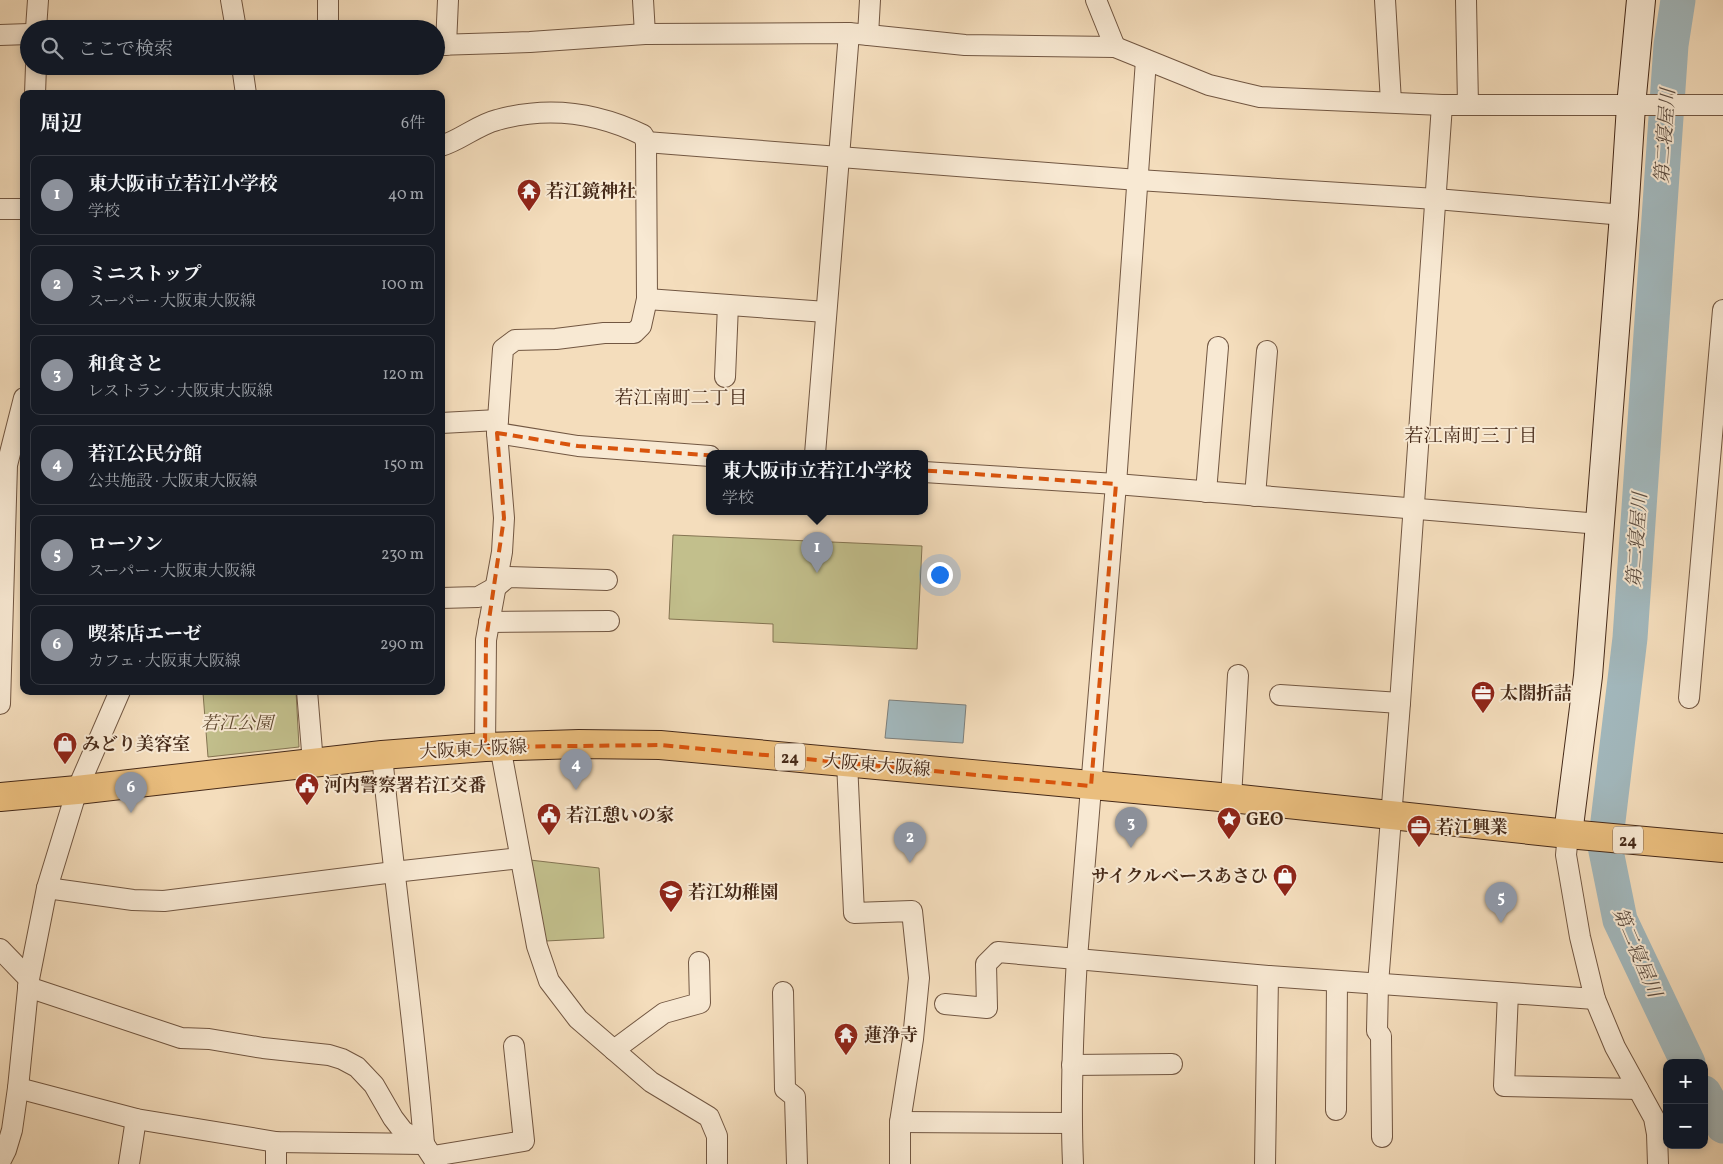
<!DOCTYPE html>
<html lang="ja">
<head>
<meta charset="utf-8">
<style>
  :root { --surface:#171b24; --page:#242831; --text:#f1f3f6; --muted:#9ea1a6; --line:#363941; --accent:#8c9099 }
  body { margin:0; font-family:Vollkorn,"Noto Serif JP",serif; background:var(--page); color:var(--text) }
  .controls { position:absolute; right:15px; bottom:15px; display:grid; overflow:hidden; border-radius:10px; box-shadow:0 2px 8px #0003 }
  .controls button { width:45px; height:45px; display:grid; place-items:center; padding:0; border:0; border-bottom:1px solid var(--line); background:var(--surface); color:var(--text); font:25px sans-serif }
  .you { position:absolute; left:939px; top:574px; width:18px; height:18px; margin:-12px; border:4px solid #fff; border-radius:50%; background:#1a73e8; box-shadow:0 0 0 8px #1a73e833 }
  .badge { display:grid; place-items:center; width:32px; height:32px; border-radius:50%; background:var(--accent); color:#fff; font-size:16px; font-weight:700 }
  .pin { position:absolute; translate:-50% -41px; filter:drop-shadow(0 1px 2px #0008) }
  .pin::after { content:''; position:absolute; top:26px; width:18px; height:15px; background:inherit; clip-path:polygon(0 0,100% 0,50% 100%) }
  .popup { position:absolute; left:706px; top:450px; width:222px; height:65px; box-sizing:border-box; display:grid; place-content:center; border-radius:10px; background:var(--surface); filter:drop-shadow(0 1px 4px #0005); font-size:16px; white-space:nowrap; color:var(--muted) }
  .popup b { font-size:19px; color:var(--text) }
  .popup::after { content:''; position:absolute; left:50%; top:100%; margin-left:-10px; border:10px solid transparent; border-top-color:var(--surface) }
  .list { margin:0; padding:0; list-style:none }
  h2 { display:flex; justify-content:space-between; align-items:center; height:65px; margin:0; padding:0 20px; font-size:21px }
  h2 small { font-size:16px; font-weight:400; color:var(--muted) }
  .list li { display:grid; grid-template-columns:32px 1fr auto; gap:15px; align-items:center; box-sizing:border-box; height:80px; margin:0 10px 10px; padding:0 10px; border:1px solid var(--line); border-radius:10px }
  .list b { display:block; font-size:19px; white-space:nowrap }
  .list p { margin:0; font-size:16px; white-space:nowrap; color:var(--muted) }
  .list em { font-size:16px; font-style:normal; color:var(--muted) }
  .icon { flex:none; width:28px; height:28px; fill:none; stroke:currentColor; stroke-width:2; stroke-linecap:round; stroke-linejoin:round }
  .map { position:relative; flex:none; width:1723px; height:1164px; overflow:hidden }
  .search { position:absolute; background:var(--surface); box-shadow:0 2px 8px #0003; left:20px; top:20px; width:425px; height:55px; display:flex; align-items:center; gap:12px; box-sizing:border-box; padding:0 18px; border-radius:28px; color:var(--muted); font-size:19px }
  .panel { position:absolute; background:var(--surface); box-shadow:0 2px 8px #0003; left:20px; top:90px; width:425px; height:605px; border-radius:10px }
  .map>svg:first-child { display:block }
  .green { fill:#c2bf8c; stroke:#847452 }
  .water { fill:#a2b8bd; stroke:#7d7f7b }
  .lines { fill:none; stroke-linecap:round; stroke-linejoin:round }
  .river { stroke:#a2b8bd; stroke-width:35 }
  .street-casing { stroke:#725742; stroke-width:22 }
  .secondary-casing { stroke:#462a19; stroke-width:30 }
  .primary-casing { stroke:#462a19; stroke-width:30 }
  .street { stroke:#f8e9d3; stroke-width:20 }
  .secondary { stroke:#f8e9d3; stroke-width:28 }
  .primary { stroke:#eabe7e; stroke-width:28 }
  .marked { fill:none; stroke:#d8540d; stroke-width:4; stroke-dasharray:10 6; stroke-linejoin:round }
  .labels { text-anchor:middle; stroke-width:4; stroke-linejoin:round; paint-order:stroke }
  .shield { fill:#f8e9d3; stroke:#7b6351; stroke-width:1 }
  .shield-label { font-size:16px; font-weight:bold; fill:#462a19 }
  .poi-label { font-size:18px; font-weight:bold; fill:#462a19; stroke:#f8e9d3; text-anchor:start }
  .park-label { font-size:18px; font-style:italic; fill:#5f4830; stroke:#f8e9d3 }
  .street-label { font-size:18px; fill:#462a19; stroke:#f8e9d3 }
  .water-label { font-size:19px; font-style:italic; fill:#5d4e42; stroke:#f8e9d3 }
  .neighbourhood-label { font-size:19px; fill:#462a19; stroke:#f8e9d3 }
</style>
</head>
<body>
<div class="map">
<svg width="1723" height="1164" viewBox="0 0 1723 1164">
  <rect width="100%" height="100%" fill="#f4ddbc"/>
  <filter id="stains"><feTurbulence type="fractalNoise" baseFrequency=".004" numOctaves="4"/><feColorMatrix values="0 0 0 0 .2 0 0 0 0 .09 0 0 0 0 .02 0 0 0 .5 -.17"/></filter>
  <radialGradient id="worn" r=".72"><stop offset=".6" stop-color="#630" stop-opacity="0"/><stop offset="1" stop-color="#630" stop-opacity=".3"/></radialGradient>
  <!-- green -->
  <g class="green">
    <polygon points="673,535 922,546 917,649 773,642 773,624 669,619"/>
    <polygon points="219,691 296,691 299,747 208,757 203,693"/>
    <polygon points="530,860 599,868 604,938 546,941"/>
  </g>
  <!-- water -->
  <polygon class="water" points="889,700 966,705 963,743 885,738"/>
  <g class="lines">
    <!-- river -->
    <g class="river">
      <polyline points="1678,0 1671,45 1630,638 1605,846 1620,920 1688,1063"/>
      <polyline points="1704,1093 1723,1126"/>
    </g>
    <defs>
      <g id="street">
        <polyline points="231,0 236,29"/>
        <polyline points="328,0 328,29"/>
        <polyline points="643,0 645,34"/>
        <polyline points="1096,0 1115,47"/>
        <polyline points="1385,0 1391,102"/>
        <polyline points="1466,0 1468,105"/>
        <polyline points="36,29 38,0"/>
        <polyline points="0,35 29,34"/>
        <polyline points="868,35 870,0"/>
        <polyline points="436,45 530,42 645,34 849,33 965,45 1115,47 1209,85 1260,97 1442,105 1723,105"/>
        <polyline points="446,45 448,0"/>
        <polyline points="242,66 246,94"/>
        <polyline points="35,94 36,66"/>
        <polyline points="646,142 1138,180 1436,199 1624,215"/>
        <path d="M441,146C461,140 477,125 497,120C547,106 596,112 643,135L646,142L647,299L641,326L634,333H604L556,339L515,340L503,349L497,433L504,518L502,552L486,640L485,747"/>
        <polyline points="0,209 24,209"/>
        <polyline points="647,299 826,312"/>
        <polyline points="725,377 728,305"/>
        <polyline points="441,423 498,420"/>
        <polyline points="497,433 578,446 710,456"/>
        <polyline points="815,454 849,33"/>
        <polyline points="924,472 1116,484 1600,524"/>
        <polyline points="1206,492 1218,347"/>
        <polyline points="1255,496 1267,351"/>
        <polyline points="441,598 478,597 496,587 508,577 607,580"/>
        <polyline points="489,622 609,621"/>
        <polyline points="307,691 313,763"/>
        <polyline points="1280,695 1400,703"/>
        <polyline points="1689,698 1723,310"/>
        <polyline points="0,704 7,465 24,398"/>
        <polyline points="500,746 537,946 549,981 578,1019 651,1082 709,1117 717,1136 717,1164"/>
        <path d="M382,755C394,885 414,1014 424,1144"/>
        <polyline points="847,762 854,913 912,911 919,978 913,1039 900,1122 900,1164"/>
        <polyline points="1231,798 1238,675"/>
        <polyline points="1568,834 1566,855 1580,937 1595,999 1615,1047 1654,1118 1657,1134 1658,1164"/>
        <polyline points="47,888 133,900 164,901 394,872 520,858"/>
        <polyline points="0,949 29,979"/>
        <polyline points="28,987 181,1038 209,1039 263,1048 329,1055 342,1059 357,1067 374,1085 393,1118 403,1131 424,1144 437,1164"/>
        <polyline points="783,992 785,1089 795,1097 797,1164"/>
        <polyline points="1508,993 1504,1086 1638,1089"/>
        <polyline points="945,1004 987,1008 986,964 998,952 1268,976 1595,999"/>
        <polyline points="614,1050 664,1013 700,1003 699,962"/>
        <polyline points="1072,1065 1172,1064"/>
        <polyline points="18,1088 136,1119 276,1142 424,1144"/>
        <polyline points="1336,1110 1337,981"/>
        <polyline points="900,1122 1071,1123"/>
        <polyline points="1382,1137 1381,1036 1377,1031 1378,984 1400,703 1442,105"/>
        <polyline points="276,1142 276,1164"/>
        <polyline points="433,1156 524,1141 514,1046"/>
        <polyline points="0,1162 6,1150 12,1130 18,1088 29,979 47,888 77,790 120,691"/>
        <polyline points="129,1164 136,1119"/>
        <path d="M1073,1164C1070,1095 1073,1027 1077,958L1116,484L1146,60"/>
        <polyline points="1265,1164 1268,976"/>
      </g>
      <polyline id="secondary" points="1568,834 1588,676 1624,215 1631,106 1641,0"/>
      <polyline id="primary" points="0,797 77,790 382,755 485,747 579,744 660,745 1231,798 1568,834 1723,848"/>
    </defs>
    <!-- street casing -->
    <use href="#street" class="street-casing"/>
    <!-- secondary casing -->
    <use href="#secondary" class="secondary-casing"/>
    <!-- primary casing -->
    <use href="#primary" class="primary-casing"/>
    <!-- street -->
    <use href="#street" class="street"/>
    <!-- secondary -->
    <use href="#secondary" class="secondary"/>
    <!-- primary -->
    <use href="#primary" class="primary"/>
  </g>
  <!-- marked area -->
  <path class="marked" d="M497,433L578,446L1116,484L1091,786L660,745L485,747L486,640L504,518Z"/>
  <!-- icons -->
  <defs>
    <symbol id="temple-pin" viewBox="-11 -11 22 30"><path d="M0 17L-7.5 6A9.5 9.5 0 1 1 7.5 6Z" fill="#8f2418" stroke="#f8e9d3"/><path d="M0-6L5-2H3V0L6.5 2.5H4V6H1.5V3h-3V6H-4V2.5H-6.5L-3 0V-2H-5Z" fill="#fff"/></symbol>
    <symbol id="office-pin" viewBox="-11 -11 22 30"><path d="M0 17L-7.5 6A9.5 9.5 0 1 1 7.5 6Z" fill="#8f2418" stroke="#f8e9d3"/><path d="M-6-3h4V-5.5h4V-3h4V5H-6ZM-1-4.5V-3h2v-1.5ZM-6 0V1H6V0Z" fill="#fff"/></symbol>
    <symbol id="shop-pin" viewBox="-11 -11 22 30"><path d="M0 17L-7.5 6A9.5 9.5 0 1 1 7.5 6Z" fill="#8f2418" stroke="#f8e9d3"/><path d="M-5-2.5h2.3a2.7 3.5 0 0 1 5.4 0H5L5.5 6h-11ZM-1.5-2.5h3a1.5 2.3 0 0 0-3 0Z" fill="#fff"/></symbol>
    <symbol id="civic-pin" viewBox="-11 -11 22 30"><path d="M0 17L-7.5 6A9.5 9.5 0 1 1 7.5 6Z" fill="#8f2418" stroke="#f8e9d3"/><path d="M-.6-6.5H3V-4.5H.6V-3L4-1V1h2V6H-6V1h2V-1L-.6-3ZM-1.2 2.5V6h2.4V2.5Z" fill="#fff"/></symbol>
    <symbol id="sight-pin" viewBox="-11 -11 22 30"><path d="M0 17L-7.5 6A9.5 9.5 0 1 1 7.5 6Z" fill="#8f2418" stroke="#f8e9d3"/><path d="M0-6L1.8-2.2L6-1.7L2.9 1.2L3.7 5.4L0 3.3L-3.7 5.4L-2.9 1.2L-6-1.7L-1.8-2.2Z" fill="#fff"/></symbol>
    <symbol id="school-pin" viewBox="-11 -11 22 30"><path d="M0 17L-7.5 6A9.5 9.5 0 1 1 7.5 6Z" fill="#8f2418" stroke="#f8e9d3"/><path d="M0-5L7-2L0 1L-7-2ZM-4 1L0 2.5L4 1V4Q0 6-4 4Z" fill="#fff"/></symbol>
  </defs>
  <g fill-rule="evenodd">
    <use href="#temple-pin" x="515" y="177" width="28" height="38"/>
    <use href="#office-pin" x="1469" y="679" width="28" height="38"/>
    <use href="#shop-pin" x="51" y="730" width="28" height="38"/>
    <use href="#civic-pin" x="293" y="771" width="28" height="38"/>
    <use href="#civic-pin" x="535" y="801" width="28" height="38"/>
    <use href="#sight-pin" x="1215" y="805" width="28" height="38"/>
    <use href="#office-pin" x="1405" y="813" width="28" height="38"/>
    <use href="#shop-pin" x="1271" y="862" width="28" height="38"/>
    <use href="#school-pin" x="657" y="878" width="28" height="38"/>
    <use href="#temple-pin" x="832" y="1021" width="28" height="38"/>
  </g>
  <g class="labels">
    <!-- shield labels -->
    <g class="shield">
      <rect x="775" y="743.5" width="30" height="27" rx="4"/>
      <rect x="1613" y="826.5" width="30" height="27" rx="4"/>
    </g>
    <g class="shield-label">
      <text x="790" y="763">24</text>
      <text x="1628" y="846">24</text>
    </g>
    <!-- poi labels -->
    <g class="poi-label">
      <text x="546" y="197">若江鏡神社</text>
      <text x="1500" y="699">太閤折詰</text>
      <text x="82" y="750">みどり美容室</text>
      <text x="324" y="791">河内警察署若江交番</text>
      <text x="566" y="821">若江憩いの家</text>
      <text x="1246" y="825">GEO</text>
      <text x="1436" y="833">若江興業</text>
      <text x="1268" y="882" text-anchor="end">サイクルベースあさひ</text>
      <text x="688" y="898">若江幼稚園</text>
      <text x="864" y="1041">蓮浄寺</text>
    </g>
    <!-- park labels -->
    <g class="park-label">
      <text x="237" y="729">若江公園</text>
    </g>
    <!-- street labels -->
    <g class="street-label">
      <text transform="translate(473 749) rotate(-3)" y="6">大阪東大阪線</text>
      <text transform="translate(877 765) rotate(5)" y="6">大阪東大阪線</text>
    </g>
    <!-- water labels -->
    <g class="water-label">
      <text transform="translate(1664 136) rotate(-86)" y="7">第二寝屋川</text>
      <text transform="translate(1636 540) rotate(-86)" y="7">第二寝屋川</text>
      <text transform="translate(1638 952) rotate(67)" y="7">第二寝屋川</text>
    </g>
    <!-- neighbourhood labels -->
    <g class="neighbourhood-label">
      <text x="681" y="404">若江南町二丁目</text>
      <text x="1471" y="442">若江南町三丁目</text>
    </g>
  </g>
  <rect width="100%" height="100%" filter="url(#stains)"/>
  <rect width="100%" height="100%" fill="url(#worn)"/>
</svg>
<div class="controls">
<button>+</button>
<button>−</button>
</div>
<div class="you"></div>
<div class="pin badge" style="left:817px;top:573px">1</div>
<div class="popup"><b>東大阪市立若江小学校</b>学校</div>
<div class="pin badge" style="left:910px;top:863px">2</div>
<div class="pin badge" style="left:1131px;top:848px">3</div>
<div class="pin badge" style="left:576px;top:790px">4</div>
<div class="pin badge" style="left:1501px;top:923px">5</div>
<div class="pin badge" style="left:131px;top:813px">6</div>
<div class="search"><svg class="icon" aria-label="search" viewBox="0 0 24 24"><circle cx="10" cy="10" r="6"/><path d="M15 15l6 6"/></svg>ここで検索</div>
<section class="panel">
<h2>周辺<small>6件</small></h2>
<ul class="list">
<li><span class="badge">1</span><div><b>東大阪市立若江小学校</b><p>学校</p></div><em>40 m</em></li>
<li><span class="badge">2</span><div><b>ミニストップ</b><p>スーパー · 大阪東大阪線</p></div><em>100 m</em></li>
<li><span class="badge">3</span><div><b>和食さと</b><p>レストラン · 大阪東大阪線</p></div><em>120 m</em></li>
<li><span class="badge">4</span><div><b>若江公民分館</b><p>公共施設 · 大阪東大阪線</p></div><em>150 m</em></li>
<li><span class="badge">5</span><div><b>ローソン</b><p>スーパー · 大阪東大阪線</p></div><em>230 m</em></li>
<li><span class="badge">6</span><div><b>喫茶店エーゼ</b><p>カフェ · 大阪東大阪線</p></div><em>290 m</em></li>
</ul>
</section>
</div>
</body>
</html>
